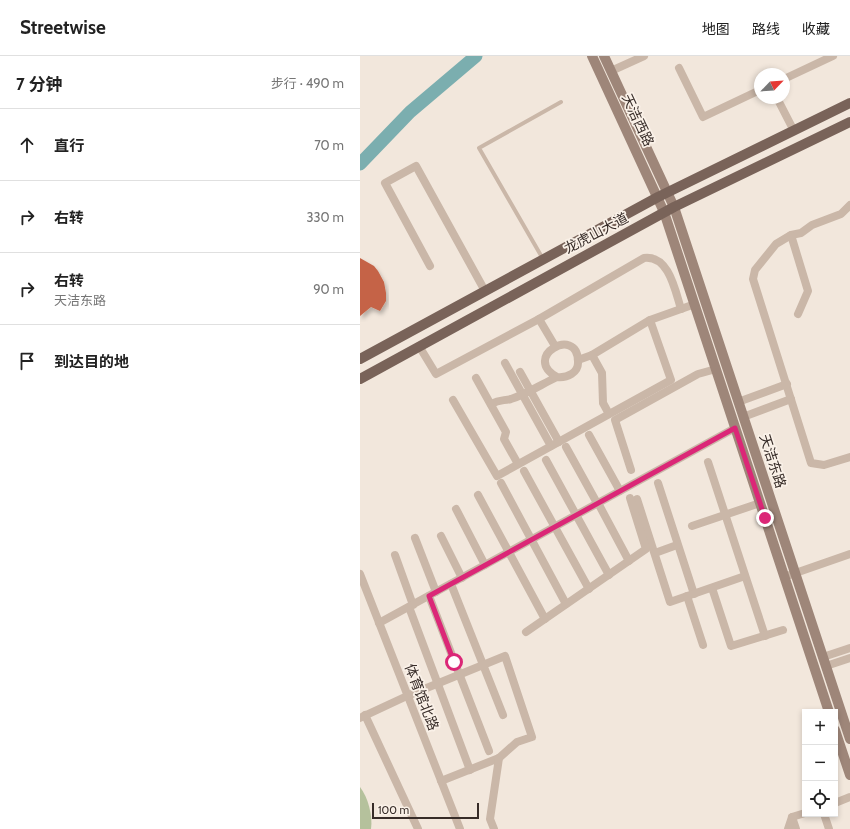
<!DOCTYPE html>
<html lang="zh">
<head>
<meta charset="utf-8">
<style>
  :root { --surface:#fff; --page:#f6f6f6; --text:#222; --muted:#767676; --line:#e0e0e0 }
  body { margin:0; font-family:Cabin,"Noto Sans SC",sans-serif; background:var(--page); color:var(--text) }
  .controls { position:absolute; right:12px; bottom:12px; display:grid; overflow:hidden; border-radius:0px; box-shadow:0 2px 6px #0003 }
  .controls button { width:36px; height:36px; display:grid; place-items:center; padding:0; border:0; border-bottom:1px solid var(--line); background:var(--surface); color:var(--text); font:20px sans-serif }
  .compass { position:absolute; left:394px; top:12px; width:36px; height:36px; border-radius:50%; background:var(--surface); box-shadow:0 2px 6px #0003; rotate:65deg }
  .scale { position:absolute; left:12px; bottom:10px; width:107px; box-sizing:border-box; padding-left:4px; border:2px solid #372c28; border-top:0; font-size:11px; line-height:14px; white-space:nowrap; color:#372c28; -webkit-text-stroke:3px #faf1e8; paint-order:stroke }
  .stop { position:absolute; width:12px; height:12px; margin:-9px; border:3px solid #db2777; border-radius:50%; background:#fff }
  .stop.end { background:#db2777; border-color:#fff; box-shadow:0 1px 4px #0008 }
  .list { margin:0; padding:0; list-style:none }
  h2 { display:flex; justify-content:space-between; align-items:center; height:52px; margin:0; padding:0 16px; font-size:17px }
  h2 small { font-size:13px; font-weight:400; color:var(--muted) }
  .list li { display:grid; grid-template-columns:26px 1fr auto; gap:12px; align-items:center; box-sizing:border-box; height:72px; padding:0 16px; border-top:1px solid var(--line) }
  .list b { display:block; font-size:15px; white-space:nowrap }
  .list p { margin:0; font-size:13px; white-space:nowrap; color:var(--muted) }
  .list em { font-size:13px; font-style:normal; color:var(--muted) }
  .icon { flex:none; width:22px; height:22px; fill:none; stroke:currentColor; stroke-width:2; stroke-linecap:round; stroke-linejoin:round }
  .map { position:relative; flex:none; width:490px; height:773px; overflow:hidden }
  header { display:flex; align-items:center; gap:24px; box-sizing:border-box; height:56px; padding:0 20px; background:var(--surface); border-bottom:1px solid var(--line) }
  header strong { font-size:19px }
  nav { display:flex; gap:22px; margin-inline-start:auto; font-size:14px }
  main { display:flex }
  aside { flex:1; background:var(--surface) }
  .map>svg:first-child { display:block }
  .green { fill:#b5c19c }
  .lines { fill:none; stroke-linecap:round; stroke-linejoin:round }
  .river { stroke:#7baeaf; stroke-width:13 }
  .building { fill:#c56346; filter:url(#shadow) }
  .service { stroke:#cab7a8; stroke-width:4 }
  .minor { stroke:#cab7a8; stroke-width:8 }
  .secondary { stroke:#9e8679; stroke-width:10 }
  .primary { stroke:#796359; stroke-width:10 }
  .route { stroke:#db2777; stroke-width:5 }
  .labels { text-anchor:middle; stroke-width:3.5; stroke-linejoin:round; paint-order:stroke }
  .street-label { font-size:14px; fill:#372c28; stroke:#faf1e8 }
</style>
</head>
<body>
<header>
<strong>Streetwise</strong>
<nav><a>地图</a><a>路线</a><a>收藏</a></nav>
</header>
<main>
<aside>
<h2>7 分钟<small>步行 · 490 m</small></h2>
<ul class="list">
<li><svg class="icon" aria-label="ahead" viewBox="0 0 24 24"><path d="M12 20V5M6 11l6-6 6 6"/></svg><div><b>直行</b></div><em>70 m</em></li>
<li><svg class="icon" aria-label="right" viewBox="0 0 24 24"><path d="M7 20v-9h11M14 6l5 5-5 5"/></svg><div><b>右转</b></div><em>330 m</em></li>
<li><svg class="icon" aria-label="right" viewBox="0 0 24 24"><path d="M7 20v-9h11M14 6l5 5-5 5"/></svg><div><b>右转</b><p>天洁东路</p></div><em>90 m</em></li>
<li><svg class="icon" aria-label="arrive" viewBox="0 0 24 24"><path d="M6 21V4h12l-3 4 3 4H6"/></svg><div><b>到达目的地</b></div></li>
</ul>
</aside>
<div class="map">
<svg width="490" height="773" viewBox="0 0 490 773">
  <defs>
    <filter id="shadow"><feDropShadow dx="2" dy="3.5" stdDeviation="2" flood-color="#0004"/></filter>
  </defs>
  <rect width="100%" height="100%" fill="#f2e7dc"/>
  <!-- green -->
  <path class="green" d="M0,731C8,741 13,760 11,773H0Z"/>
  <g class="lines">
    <!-- river -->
    <polyline class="river" points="0,108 50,56 116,0"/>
  </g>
  <!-- building -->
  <polygon class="building" points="0,202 14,210 18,215 24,226 26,237 26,245 20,255 11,251 0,260"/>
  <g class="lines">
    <!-- service -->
    <polyline class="service" points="183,203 119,92 201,46"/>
    <!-- minor -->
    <g class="minor">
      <polyline points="319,12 343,61 400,34"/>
      <polyline points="251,15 284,0"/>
      <polyline points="424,23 473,0"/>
      <polyline points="417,42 434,75"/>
      <polyline points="490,149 481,158 452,169 441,177 431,179 416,188 395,214 393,223 451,407 464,409 490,401"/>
      <polyline points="431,179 448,235 438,258"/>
      <polyline points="70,210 25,127 56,110 125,235"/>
      <polyline points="179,263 195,290"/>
      <path d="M59,290L76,318L179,263L284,202C309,199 315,234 321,253"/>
      <polyline points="232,299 290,264 335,248"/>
      <polyline points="218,304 232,299 242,317 243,347 249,358"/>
      <polyline points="145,307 191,390"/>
      <polyline points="160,316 199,386"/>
      <polyline points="116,322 146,376 144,383 158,408"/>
      <polyline points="93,344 137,420 311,324 290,264"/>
      <polyline points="378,346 427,328"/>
      <path d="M131,348C140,343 143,345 151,343C167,338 182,328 197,321C207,322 219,317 218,305C217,269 161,301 197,321"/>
      <polyline points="383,361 431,343"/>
      <polyline points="229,379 260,435"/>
      <polyline points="206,391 237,447"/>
      <polyline points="186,404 249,519"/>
      <polyline points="348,406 405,580"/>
      <polyline points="271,414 255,364 338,318 356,313"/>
      <polyline points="164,415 229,533"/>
      <polyline points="141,427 206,548"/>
      <polyline points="298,427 334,538"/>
      <polyline points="118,439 185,563"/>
      <polyline points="277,443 310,546 385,520"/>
      <polyline points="238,447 269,505"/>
      <polyline points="96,453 125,509"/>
      <polyline points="332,470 400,447"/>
      <polyline points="81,480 102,522"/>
      <polyline points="55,482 76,536"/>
      <polyline points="295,497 317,489"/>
      <polyline points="35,499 53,549"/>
      <polyline points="0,518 100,773"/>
      <polyline points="424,521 490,498"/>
      <polyline points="91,528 143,659"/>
      <polyline points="352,532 371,590 423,574"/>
      <polyline points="69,540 129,695"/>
      <polyline points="327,540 343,589"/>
      <polyline points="49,551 110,714"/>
      <polyline points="19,567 375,372"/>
      <polyline points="166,576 286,493 270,442"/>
      <polyline points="463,601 490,592"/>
      <polyline points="466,610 490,602"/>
      <polyline points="5,659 58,773"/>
      <polyline points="0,662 47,640 145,600 172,681 157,686 139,702 81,725"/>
      <polyline points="475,747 490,741"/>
      <polyline points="464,758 469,773"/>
      <polyline points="432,761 436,773"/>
      <polyline points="134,773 130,763 139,702"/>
      <polyline points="428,773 432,761 445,757"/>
    </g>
    <!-- secondary -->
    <g class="secondary">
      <polyline points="232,0 304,156 469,656"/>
      <polyline points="244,0 314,151 490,683"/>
      <polyline points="475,674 490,719"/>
    </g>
    <!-- primary -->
    <g class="primary">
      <polyline points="0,303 298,141 490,47"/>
      <polyline points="0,323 314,151 490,66"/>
    </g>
  </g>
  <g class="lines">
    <!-- route -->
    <polyline class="route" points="94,606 69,540 375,372 405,462"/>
  </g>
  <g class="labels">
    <!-- street labels -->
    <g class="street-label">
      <text transform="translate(278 64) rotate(65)" y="5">天洁西路</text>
      <text transform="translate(236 177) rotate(-28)" y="5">龙虎山大道</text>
      <text transform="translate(413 405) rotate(72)" y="5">天洁东路</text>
      <text transform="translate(62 641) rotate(69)" y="5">体育馆北路</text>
    </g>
  </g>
</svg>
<div class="controls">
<button>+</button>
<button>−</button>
<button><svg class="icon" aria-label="locate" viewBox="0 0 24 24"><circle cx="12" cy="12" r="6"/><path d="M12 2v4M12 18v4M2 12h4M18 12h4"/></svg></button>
</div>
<svg class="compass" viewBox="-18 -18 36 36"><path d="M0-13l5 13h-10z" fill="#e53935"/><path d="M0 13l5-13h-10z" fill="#767676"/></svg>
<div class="scale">100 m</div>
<div class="stop" style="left:94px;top:606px"></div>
<div class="stop end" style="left:405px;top:462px"></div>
</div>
</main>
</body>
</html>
